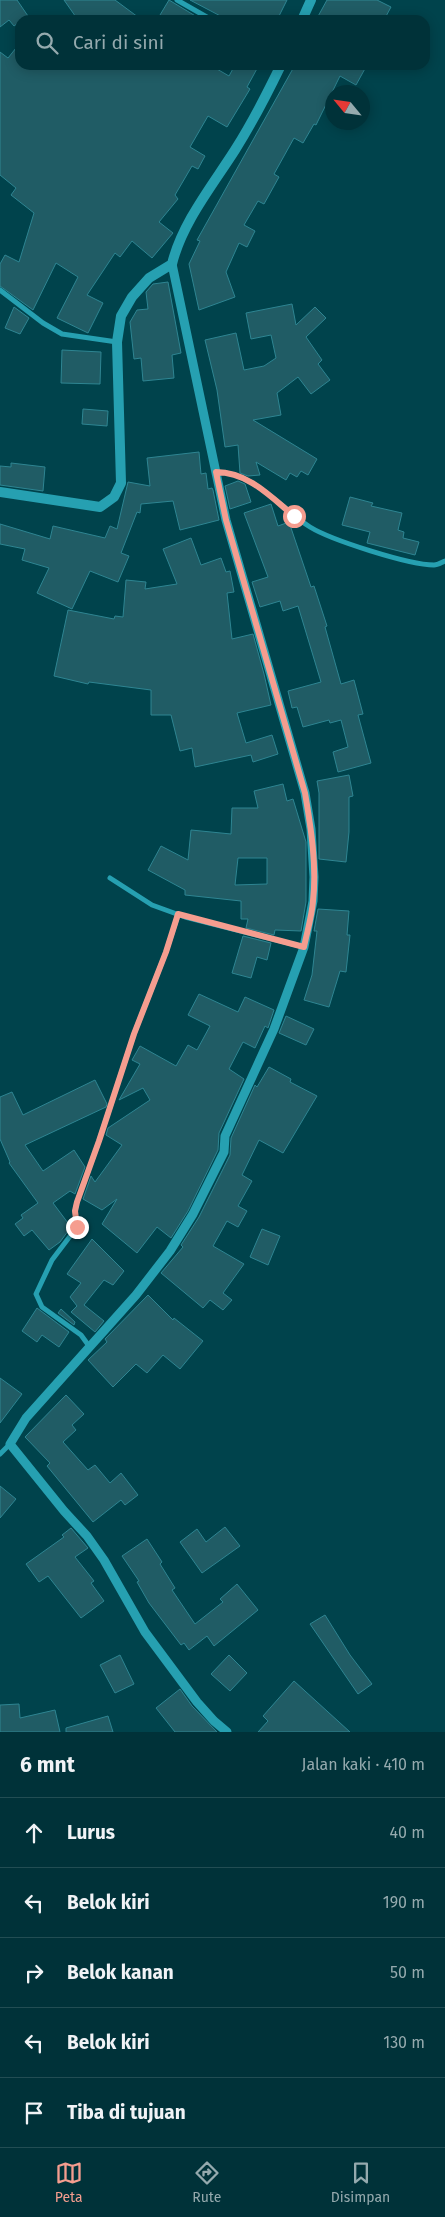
<!DOCTYPE html>
<html lang="id">
<head>
<meta charset="utf-8">
<style>
  :root { --surface:#003239; --page:#0e3e44; --text:#f1f3f6; --muted:#95aaae; --line:#224d53; --accent:#f59d8f }
  body { margin:0; font-family:"Fira Sans",sans-serif; background:var(--page); color:var(--text) }
  .compass { position:absolute; left:325px; top:85px; width:45px; height:45px; border-radius:50%; background:var(--surface); box-shadow:0 2px 12px #0003; rotate:299deg }
  .stop { position:absolute; width:15px; height:15px; margin:-11px; border:4px solid #f59d8f; border-radius:50%; background:#fff }
  .stop.end { background:#f59d8f; border-color:#fff; box-shadow:0 1px 5px #0008 }
  .list { margin:0; padding:0; list-style:none }
  h2 { display:flex; justify-content:space-between; align-items:center; height:65px; margin:0; padding:0 20px; font-size:21px }
  h2 small { font-size:16px; font-weight:400; color:var(--muted) }
  .list li { display:grid; grid-template-columns:32px 1fr auto; gap:15px; align-items:center; box-sizing:border-box; height:70px; padding:0 20px; border-top:1px solid var(--line) }
  .list b { display:block; font-size:19px; white-space:nowrap }
  .list em { font-size:16px; font-style:normal; color:var(--muted) }
  .icon { flex:none; width:28px; height:28px; fill:none; stroke:currentColor; stroke-width:2; stroke-linecap:round; stroke-linejoin:round }
  .map { position:relative; flex:none; width:445px; height:1732px; overflow:hidden }
  .search { position:absolute; background:var(--surface); box-shadow:0 2px 12px #0003; left:15px; right:15px; top:15px; height:55px; display:flex; align-items:center; gap:12px; box-sizing:border-box; padding:0 18px; border-radius:15px; color:var(--muted); font-size:19px }
  .sheet { height:415px; background:var(--surface) }
  nav { display:flex; justify-content:space-around; align-items:center; box-sizing:border-box; height:70px; border-top:1px solid var(--line); background:var(--surface); font-size:14px; color:var(--muted) }
  nav a { display:grid; justify-items:center; gap:2px }
  nav .on { color:var(--accent) }
  .map>svg:first-child { display:block }
  .building { fill:#205c65; stroke:#2e8592; fill-rule:evenodd }
  .lines { fill:none; stroke-linecap:round; stroke-linejoin:round }
  .minor { stroke:#26a0b1; stroke-width:5 }
  .tertiary { stroke:#26a0b1; stroke-width:9 }
  .secondary { stroke:#26a0b1; stroke-width:10 }
  .route { stroke:#f59d8f; stroke-width:6 }
</style>
</head>
<body>
<div class="map">
<svg width="445" height="1732" viewBox="0 0 445 1732">
  <rect width="100%" height="100%" fill="#00434c"/>
  <!-- building -->
  <g class="building">
    <polygon points="0,0 17,0 28,16 14,26 9,20 0,27"/>
    <polygon points="64,0 115,0 142,20 78,20"/>
    <polygon points="169,0 202,20 157,20"/>
    <polygon points="190,0 287,0 277,20 228,20"/>
    <polygon points="327,0 377,0 391,7 384,20 316,20"/>
    <polygon points="20,43 20,65 210,65 229,76 235,65 259,65 247,87 250,89 227,127 208,116 190,147 205,156 198,169 192,166 175,195 178,199 159,222 173,233 152,258 132,241 120,257 115,253 87,295 103,303 88,333 57,318 78,277 56,263 33,310 0,286 0,264 5,255 19,262 34,213 11,195 16,188 0,175 0,52 8,58"/>
    <polygon points="295,65 367,65 356,85 340,76 316,125 314,124 303,143 294,138 274,174 279,177 264,204 258,201 244,225 255,231 247,247 239,243 226,272 235,297 199,310 189,264 200,241 197,240"/>
    <polygon points="168,282 181,353 172,355 174,378 143,381 141,358 134,359 130,322 137,310 148,309 146,292 153,284"/>
    <polygon points="292,304 296,325 315,307 326,318 306,337 322,360 318,364 330,380 311,394 298,377 277,393 281,415 253,420 317,459 308,475 301,471 297,477 290,473 286,480 256,462 260,475 248,476 240,473 238,445 225,447 217,390 205,340 236,333 244,370 264,366 276,358 271,335 251,339 246,313"/>
    <polygon points="14,307 29,318 20,334 5,328"/>
    <polygon points="62,350 101,352 100,384 61,383"/>
    <polygon points="83,409 108,411 107,426 82,424"/>
    <polygon points="199,452 201,474 206,473 208,489 212,488 213,490 219,520 180,530 173,501 141,504 140,513 137,512 121,553 129,556 118,582 90,571 72,609 37,593 49,568 22,560 25,549 0,544 0,524 50,539 53,526 105,538 110,526 117,529 128,482 150,486 147,458"/>
    <polygon points="11,463 45,467 43,491 0,485 0,466 11,467"/>
    <polygon points="238,481 245,484 251,502 230,509 225,486"/>
    <polygon points="350,497 373,503 371,506 402,513 398,530 404,532 403,538 419,542 415,555 367,543 370,532 342,525"/>
    <polygon points="271,504 278,526 289,522 311,587 314,586 327,626 325,627 341,684 354,680 363,714 358,715 371,763 338,772 333,752 348,747 341,720 330,723 329,720 303,727 297,707 292,708 288,691 321,682 298,606 283,611 280,601 260,607 252,582 268,577 244,513"/>
    <polygon points="191,538 201,565 221,558 226,572 230,571 234,592 227,593 232,639 253,634 264,674 271,705 237,713 246,743 272,735 278,754 253,762 251,755 195,767 192,748 180,751 171,715 151,715 151,690 89,682 88,684 54,676 68,610 114,619 115,616 123,617 126,580 146,582 145,589 177,584 163,549"/>
    <polygon points="349,775 353,796 349,797 349,832 346,862 319,859 319,793 317,781"/>
    <path d="M283,784L287,801L293,799L306,842V902L301,931L275,930L274,935L246,928L248,919H241V901L185,895V890L148,870L161,846L188,860L191,830L231,834L232,808H258L254,791ZM238,858H267V884L235,885Z"/>
    <polygon points="318,909 349,911 347,935 350,935 346,972 340,971 329,1007 304,1000 312,975 317,931 314,931"/>
    <polygon points="243,936 271,943 267,960 257,957 251,978 232,973"/>
    <polygon points="199,994 238,1012 245,997 274,1010 268,1028 265,1026 255,1048 243,1042 229,1069 244,1079 219,1133 218,1150 188,1211 171,1238 157,1227 137,1253 102,1224 117,1199 102,1210 83,1199 91,1176 95,1182 122,1145 106,1135 108,1128 150,1100 143,1088 119,1100 140,1064 132,1060 140,1046 176,1066 188,1045 197,1050 210,1026 188,1015"/>
    <polygon points="286,1016 314,1029 306,1045 279,1033"/>
    <polygon points="269,1067 291,1079 290,1082 317,1096 283,1153 259,1140 242,1175 252,1181 238,1206 247,1211 238,1227 227,1221 213,1246 244,1264 223,1293 232,1300 223,1310 210,1300 203,1308 161,1273 183,1247 181,1245 199,1217 230,1155 231,1138 255,1085 257,1087"/>
    <polygon points="95,1080 107,1104 106,1107 25,1145 43,1171 74,1150 85,1167 75,1194 70,1191 53,1203 71,1227 60,1242 49,1250 32,1230 24,1236 15,1224 23,1218 21,1215 38,1203 9,1163 10,1162 0,1139 0,1097 12,1092 23,1115"/>
    <polygon points="262,1229 280,1236 268,1265 250,1257"/>
    <polygon points="92,1239 124,1271 113,1285 104,1280 84,1305 104,1321 95,1332 71,1312 77,1306 70,1297 81,1283 67,1274"/>
    <polygon points="148,1295 173,1320 174,1318 203,1341 180,1369 163,1355 147,1373 136,1364 113,1387 88,1360 107,1342 105,1339"/>
    <polygon points="37,1308 69,1332 59,1347 42,1335 37,1342 22,1331"/>
    <polygon points="61,1309 75,1322 74,1325 58,1313"/>
    <polygon points="0,1378 22,1394 0,1423"/>
    <polygon points="66,1395 84,1414 72,1425 76,1430 63,1442 88,1470 95,1465 110,1483 121,1473 138,1495 125,1505 121,1500 93,1522 47,1466 50,1463 25,1437"/>
    <polygon points="0,1486 16,1499 0,1518"/>
    <polygon points="225,1527 240,1546 202,1573 180,1542 197,1529 206,1542"/>
    <polygon points="71,1528 88,1548 75,1557 94,1581 91,1583 104,1601 81,1618 48,1576 39,1582 26,1564 64,1537 62,1535"/>
    <polygon points="147,1539 162,1562 160,1564 175,1588 172,1590 195,1624 223,1602 220,1599 237,1584 258,1610 214,1646 207,1636 189,1650 184,1643 181,1645 149,1603 137,1582 139,1581 122,1556"/>
    <polygon points="325,1615 350,1655 372,1684 358,1694 310,1624"/>
    <polygon points="120,1655 134,1684 115,1693 100,1665"/>
    <polygon points="229,1655 247,1673 230,1691 211,1674"/>
    <polygon points="294,1681 350,1732 258,1732 268,1721 263,1716"/>
    <polygon points="180,1689 192,1706 217,1732 175,1732 156,1708"/>
    <polygon points="19,1704 20,1718 55,1710 60,1732 0,1732 0,1705"/>
    <polygon points="108,1716 113,1732 66,1732 66,1728"/>
  </g>
  <g class="lines">
    <!-- minor -->
    <g class="minor">
      <polyline points="177,0 212,20"/>
      <polyline points="0,290 43,323 62,334 117,342"/>
      <path d="M216,472C254,472 280,508 310,527C331,540 409,565 434,565C438,565 442,562 445,561"/>
      <polyline points="110,878 152,905 185,917 304,947"/>
      <polyline points="89,1346 81,1335 42,1307 36,1294 52,1260 77,1227 75,1211 77,1202 99,1141 134,1034 166,952 178,915"/>
      <polyline points="0,1454 10,1444"/>
    </g>
    <!-- tertiary -->
    <polyline class="tertiary" points="172,264 226,520 305,793 311,829 314,877 313,901 304,947 274,1029 225,1136 224,1152 193,1214 170,1251 136,1295 26,1418 10,1444 64,1511 87,1536 104,1560 145,1632 197,1702 214,1721 227,1732"/>
    <!-- secondary -->
    <g class="secondary">
      <polyline points="302,20 311,0"/>
      <path d="M0,492L100,507L114,497L121,483L117,342L121,316L132,297L149,278L172,264C182,223 212,186 235,150C252,123 267,94 281,65"/>
    </g>
  </g>
  <g class="lines">
    <!-- route -->
    <path class="route" d="M77,1227L75,1211L77,1202L99,1141L134,1034L166,952L178,914L304,947C307,932 312,916 313,901C317,866 311,828 305,793L226,520L216,472C248,472 271,497 294,516"/>
  </g>
</svg>
<svg class="compass" viewBox="-18 -18 36 36"><path d="M0-13l5 13h-10z" fill="#e53935"/><path d="M0 13l5-13h-10z" fill="#95aaae"/></svg>
<div class="stop" style="left:294px;top:516px"></div>
<div class="stop end" style="left:77px;top:1227px"></div>
<div class="search"><svg class="icon" aria-label="search" viewBox="0 0 24 24"><circle cx="10" cy="10" r="6"/><path d="M15 15l6 6"/></svg>Cari di sini</div>
</div>
<section class="sheet">
<h2>6 mnt<small>Jalan kaki · 410 m</small></h2>
<ul class="list">
<li><svg class="icon" aria-label="ahead" viewBox="0 0 24 24"><path d="M12 20V5M6 11l6-6 6 6"/></svg><div><b>Lurus</b></div><em>40 m</em></li>
<li><svg class="icon" aria-label="left" viewBox="0 0 24 24"><path d="M17 20v-9H6M10 6l-5 5 5 5"/></svg><div><b>Belok kiri</b></div><em>190 m</em></li>
<li><svg class="icon" aria-label="right" viewBox="0 0 24 24"><path d="M7 20v-9h11M14 6l5 5-5 5"/></svg><div><b>Belok kanan</b></div><em>50 m</em></li>
<li><svg class="icon" aria-label="left" viewBox="0 0 24 24"><path d="M17 20v-9H6M10 6l-5 5 5 5"/></svg><div><b>Belok kiri</b></div><em>130 m</em></li>
<li><svg class="icon" aria-label="arrive" viewBox="0 0 24 24"><path d="M6 21V4h12l-3 4 3 4H6"/></svg><div><b>Tiba di tujuan</b></div></li>
</ul>
</section>
<nav>
<a class="on"><svg class="icon" aria-label="map" viewBox="0 0 24 24"><path d="M3 6l6-2 6 2 6-2v14l-6 2-6-2-6 2zM9 4v14M15 6v14"/></svg>Peta</a>
<a><svg class="icon" aria-label="directions" viewBox="0 0 24 24"><path d="M12 3l9 9-9 9-9-9zM9 14v-3h6M13 9l2 2-2 2"/></svg>Rute</a>
<a><svg class="icon" aria-label="saved" viewBox="0 0 24 24"><path d="M7 4h10v16l-5-4-5 4z"/></svg>Disimpan</a>
</nav>
</body>
</html>
